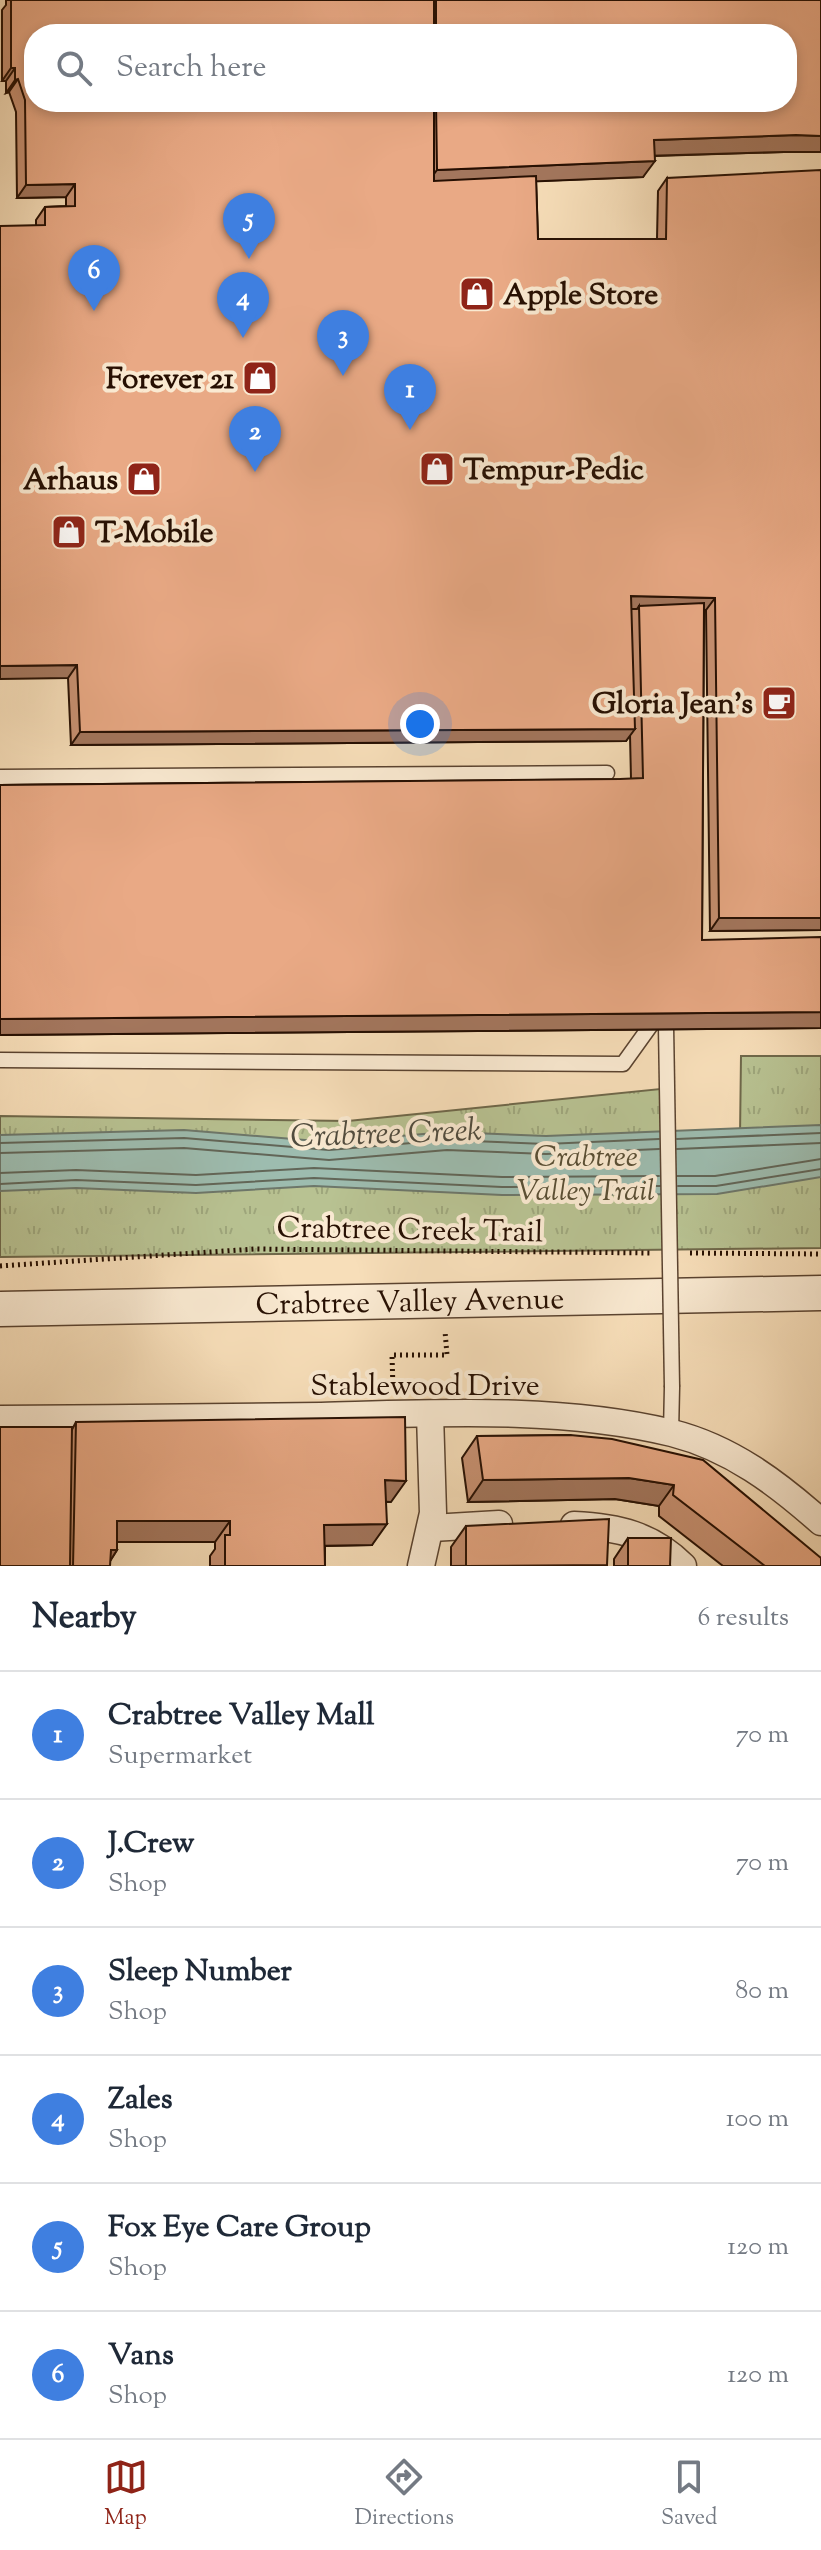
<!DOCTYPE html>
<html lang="en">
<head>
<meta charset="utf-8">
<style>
  :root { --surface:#fff; --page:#f6f6f7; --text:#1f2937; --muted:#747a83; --line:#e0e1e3; --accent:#8f2418 }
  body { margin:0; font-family:"Sorts Mill Goudy",serif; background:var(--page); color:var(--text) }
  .you { position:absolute; left:420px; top:724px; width:28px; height:28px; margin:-20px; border:6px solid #fff; border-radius:50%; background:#1a73e8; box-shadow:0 0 0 12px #1a73e833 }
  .badge { display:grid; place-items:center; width:52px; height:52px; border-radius:50%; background:var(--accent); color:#fff; font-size:26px; font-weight:700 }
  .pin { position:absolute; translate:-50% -66px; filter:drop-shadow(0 2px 4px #0008) }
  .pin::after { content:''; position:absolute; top:42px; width:28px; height:24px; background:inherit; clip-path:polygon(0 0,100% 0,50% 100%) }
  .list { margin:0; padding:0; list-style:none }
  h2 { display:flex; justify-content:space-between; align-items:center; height:104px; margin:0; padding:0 32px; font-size:34px }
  h2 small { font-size:26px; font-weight:400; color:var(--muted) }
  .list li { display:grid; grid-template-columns:52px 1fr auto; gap:24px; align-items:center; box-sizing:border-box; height:128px; padding:0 32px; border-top:2px solid var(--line) }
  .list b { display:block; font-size:30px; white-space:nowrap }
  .list p { margin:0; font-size:26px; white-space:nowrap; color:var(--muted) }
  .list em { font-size:26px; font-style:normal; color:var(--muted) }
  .icon { flex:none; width:44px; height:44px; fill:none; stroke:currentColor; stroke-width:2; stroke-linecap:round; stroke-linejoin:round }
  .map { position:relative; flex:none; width:821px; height:1566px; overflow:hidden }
  .search { position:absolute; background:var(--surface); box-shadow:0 4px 12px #0003; left:24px; right:24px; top:24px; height:88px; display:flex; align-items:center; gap:20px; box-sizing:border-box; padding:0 28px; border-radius:32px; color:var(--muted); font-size:30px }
  .sheet { height:872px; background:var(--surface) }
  nav { display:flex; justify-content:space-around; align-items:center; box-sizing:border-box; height:112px; border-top:2px solid var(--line); background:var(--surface); font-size:22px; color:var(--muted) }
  nav a { display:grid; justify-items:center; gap:4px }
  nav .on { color:var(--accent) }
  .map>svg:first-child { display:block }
  .park { fill:url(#park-tufts); stroke:#6f684a; stroke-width:2 }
  .water { fill:#9dbcaf; stroke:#6d776a; stroke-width:2 }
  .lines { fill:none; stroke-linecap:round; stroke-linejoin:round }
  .shore { stroke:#626658; stroke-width:2 }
  .service-casing { stroke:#5a4330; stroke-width:17 }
  .minor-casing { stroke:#5a4330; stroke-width:29 }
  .tertiary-casing { stroke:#5a4330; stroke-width:37 }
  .path { stroke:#260f02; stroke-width:5; stroke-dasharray:2 4; stroke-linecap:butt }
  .service { stroke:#faead2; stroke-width:14 }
  .minor { stroke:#faead2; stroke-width:26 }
  .tertiary { stroke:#faead2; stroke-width:34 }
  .service-bridge-casing { stroke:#5a4330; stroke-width:17; stroke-linecap:butt }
  .service-bridge { stroke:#faead2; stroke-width:14 }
  .wall { fill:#c89172; stroke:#260f02; stroke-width:2; fill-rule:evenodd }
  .shaded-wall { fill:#a3765d; stroke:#260f02; stroke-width:2 }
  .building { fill:#e9a985; stroke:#260f02; stroke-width:2 }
  .labels { text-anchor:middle; stroke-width:8; stroke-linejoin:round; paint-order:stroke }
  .poi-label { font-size:30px; font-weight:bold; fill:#260f02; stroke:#faead2; text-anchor:start }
  .park-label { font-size:30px; font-style:italic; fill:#594e34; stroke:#faead2 }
  .street-label { font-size:30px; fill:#260f02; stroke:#faead2 }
  .water-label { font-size:32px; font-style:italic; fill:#504c3f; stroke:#faead2 }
</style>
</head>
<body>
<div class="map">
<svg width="821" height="1566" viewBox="0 0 821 1566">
  <defs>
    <pattern id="park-tufts" width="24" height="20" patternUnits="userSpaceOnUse" patternTransform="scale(2)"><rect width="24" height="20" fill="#b8c292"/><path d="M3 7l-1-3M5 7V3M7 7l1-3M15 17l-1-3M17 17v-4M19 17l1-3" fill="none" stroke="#9ea67c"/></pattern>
  </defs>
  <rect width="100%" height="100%" fill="#f7deb9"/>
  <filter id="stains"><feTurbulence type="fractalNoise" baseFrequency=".0025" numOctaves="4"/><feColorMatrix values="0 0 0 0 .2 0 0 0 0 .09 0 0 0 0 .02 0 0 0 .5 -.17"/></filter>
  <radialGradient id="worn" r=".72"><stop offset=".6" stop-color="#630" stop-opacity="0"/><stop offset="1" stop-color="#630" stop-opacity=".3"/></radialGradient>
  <!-- park -->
  <polygon class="park" points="741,1056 821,1056 821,1248 0,1257 0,1116 348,1121 670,1088 669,1144 740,1136"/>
  <!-- water -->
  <polygon class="water" points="821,1125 821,1177 717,1194 502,1195 314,1186 196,1193 76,1188 0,1191 0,1135 184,1130 329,1142 447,1132 546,1136"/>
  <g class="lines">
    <!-- shore -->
    <g class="shore">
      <polyline points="677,1139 821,1133"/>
      <polyline points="0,1143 184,1138 329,1150 447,1140 546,1144 659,1139"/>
      <polyline points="677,1149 821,1143"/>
      <polyline points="0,1153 184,1148 329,1160 447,1150 546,1154 659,1149"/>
      <polyline points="0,1173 76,1170 196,1175 314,1168 502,1177 659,1176"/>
      <polyline points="677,1176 715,1176 821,1159"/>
      <polyline points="0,1184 76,1180 196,1185 314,1178 502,1187 660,1186"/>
      <polyline points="678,1186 716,1186 821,1169"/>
    </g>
    <defs>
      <g id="service">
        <polyline points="0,777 607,773"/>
        <polyline points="0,1060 623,1064 656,1018 660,1018"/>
        <polyline points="671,1433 672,1387"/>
      </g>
      <g id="minor">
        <path d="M0,1419C107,1418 214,1418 321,1416C436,1413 560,1406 672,1433C731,1448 777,1483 821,1522"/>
        <path d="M574,1525C618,1527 652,1535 683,1566"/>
        <polyline points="432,1528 499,1524"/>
        <polyline points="421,1566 433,1513 430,1414"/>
      </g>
      <g id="tertiary">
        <path id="s1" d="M0,1309L821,1293"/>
      </g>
    </defs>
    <!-- service casing -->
    <use href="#service" class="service-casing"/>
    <!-- minor casing -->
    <use href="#minor" class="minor-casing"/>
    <!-- tertiary casing -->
    <use href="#tertiary" class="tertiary-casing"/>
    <!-- path -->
    <g class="path">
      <polyline points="690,1253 821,1254"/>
      <polyline points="0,1266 255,1249 652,1253"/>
      <polyline points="393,1389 392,1355 447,1355 445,1331"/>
    </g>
    <!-- service -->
    <use href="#service" class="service"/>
    <!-- minor -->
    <use href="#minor" class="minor"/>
    <!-- tertiary -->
    <use href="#tertiary" class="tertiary"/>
    <defs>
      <polyline id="service-bridge" points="666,1026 672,1387"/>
    </defs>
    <!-- service-bridge casing -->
    <use href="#service-bridge" class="service-bridge-casing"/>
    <!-- service-bridge -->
    <use href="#service-bridge" class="service-bridge"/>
  </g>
  <!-- wall -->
  <g class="wall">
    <path d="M6,0H821V152H784L655,156L643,177L536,181L538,239H657L658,191L667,178L821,930L710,931L706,610H704L702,940L821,1028L0,1035V785L631,779L630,735L626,741L71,745L68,678L36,225V220L45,207L66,206V197L17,198L16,112L9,92L6,93V81H2V10L6,5ZM34,34H787V102H34Z"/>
    <polygon points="76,1422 391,1502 386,1502 372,1545 325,1546 325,1566 210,1566 210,1556 215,1549 215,1542 117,1542 117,1550 110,1561 110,1566 0,1566"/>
    <polygon points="570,1435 821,1558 821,1566 723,1566 659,1516 659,1506 615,1499 468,1502 462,1458 477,1436"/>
    <polygon points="466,1526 607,1565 451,1566 451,1547"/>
    <polygon points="628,1538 670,1566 614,1566 614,1559"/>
  </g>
  <!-- shaded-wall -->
  <g class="shaded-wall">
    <polygon points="11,68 15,68 6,81 2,81"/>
    <polygon points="18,79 9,92 6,93 15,80"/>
    <polygon points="796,135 821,136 821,152 784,152 643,156 654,140"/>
    <polygon points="655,161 643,177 425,186 437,170"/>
    <polygon points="75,184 66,197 17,198 26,185"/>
    <polygon points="631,596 715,598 706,610 639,609 639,606 637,609 622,609"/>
    <polygon points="77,665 68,678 0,679 0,666"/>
    <polygon points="635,729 626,741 71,745 80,732"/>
    <polygon points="719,918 821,918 821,930 710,931"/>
    <polygon points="821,1012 821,1028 0,1035 0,1019"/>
    <polygon points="629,1478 674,1485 659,1506 615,1499 468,1502 483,1480"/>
    <polygon points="385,1480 406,1481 391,1502 370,1501"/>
    <polygon points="117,1521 230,1521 215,1542 103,1542"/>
    <polygon points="387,1524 372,1545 310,1546 324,1525"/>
    <polygon points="111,1550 117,1550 107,1566"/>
  </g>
  <!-- building -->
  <g class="building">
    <polygon points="11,0 434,0 434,34 34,34 34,102 434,102 434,181 536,176 538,239 666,239 667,178 821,170 821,918 719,918 715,598 631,596 635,729 80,732 77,665 0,666 0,226 45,225 45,207 75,206 75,184 26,185 25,100 18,79 15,80 15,68 11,68"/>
    <polygon points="436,0 821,0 821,136 796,135 654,140 655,161 437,170 436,102 787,102 787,34 436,34"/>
    <polygon points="704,603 702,940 821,937 821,1012 0,1019 0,785 620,779 643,778 639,606"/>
    <polygon points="405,1417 406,1481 385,1480 387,1524 324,1525 325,1566 225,1566 225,1535 230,1535 230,1521 117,1521 117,1550 111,1550 110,1566 73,1566 76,1422"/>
    <polygon points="0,1427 72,1427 70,1566 0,1566"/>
    <polygon points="570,1435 612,1439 703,1460 821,1558 821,1566 765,1566 673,1495 674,1485 629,1478 483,1480 477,1436"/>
    <polygon points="609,1519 607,1565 466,1566 466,1526"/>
    <polygon points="628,1538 671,1538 670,1566 628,1566"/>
  </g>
  <!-- icons -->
  <defs>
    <symbol id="shop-square" viewBox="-11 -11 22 22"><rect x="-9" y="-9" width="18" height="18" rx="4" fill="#8f2418" stroke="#faead2"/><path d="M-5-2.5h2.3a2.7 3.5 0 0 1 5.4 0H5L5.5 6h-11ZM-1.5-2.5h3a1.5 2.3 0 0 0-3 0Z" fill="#fff"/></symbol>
    <symbol id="cafe-square" viewBox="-11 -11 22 22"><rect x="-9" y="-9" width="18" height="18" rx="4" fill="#8f2418" stroke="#faead2"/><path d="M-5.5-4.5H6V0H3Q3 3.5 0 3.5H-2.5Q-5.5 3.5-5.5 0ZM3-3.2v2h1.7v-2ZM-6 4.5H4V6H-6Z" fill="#fff"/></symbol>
  </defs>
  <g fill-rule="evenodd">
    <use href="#shop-square" x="457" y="274" width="40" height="40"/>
    <use href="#shop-square" x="240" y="358" width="40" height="40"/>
    <use href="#shop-square" x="417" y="449" width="40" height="40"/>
    <use href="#shop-square" x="124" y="459" width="40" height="40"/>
    <use href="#shop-square" x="49" y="512" width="40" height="40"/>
    <use href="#cafe-square" x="759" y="683" width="40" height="40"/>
  </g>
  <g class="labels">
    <!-- poi labels -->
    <g class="poi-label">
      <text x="503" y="304">Apple Store</text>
      <text x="234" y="388" text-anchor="end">Forever 21</text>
      <text x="463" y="479">Tempur-Pedic</text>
      <text x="118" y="489" text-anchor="end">Arhaus</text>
      <text x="95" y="542">T-Mobile</text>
      <text x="753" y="713" text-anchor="end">Gloria Jean's</text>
    </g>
    <!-- park labels -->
    <g class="park-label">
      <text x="586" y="1166">Crabtree<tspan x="586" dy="34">Valley Trail</tspan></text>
    </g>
    <!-- street labels -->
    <g class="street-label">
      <text transform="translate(410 1229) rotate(1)" y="10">Crabtree Creek Trail</text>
      <text dy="10" stroke="none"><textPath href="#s1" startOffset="410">Crabtree Valley Avenue</textPath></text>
      <text x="425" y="1395">Stablewood Drive</text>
    </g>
    <!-- water labels -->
    <g class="water-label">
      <text transform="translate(386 1132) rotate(-2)" y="11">Crabtree Creek</text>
    </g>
  </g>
  <rect width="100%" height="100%" filter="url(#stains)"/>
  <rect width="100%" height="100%" fill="url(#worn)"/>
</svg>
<div class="you"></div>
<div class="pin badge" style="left:410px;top:430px;background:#3f7fe0">1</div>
<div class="pin badge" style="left:255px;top:472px;background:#3f7fe0">2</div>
<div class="pin badge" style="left:343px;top:376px;background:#3f7fe0">3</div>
<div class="pin badge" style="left:243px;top:338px;background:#3f7fe0">4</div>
<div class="pin badge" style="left:249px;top:259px;background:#3f7fe0">5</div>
<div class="pin badge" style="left:94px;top:311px;background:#3f7fe0">6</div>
<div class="search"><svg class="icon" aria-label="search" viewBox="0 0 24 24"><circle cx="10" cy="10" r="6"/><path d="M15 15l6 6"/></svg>Search here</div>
</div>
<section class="sheet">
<h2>Nearby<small>6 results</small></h2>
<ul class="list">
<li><span class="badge" style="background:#3f7fe0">1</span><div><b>Crabtree Valley Mall</b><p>Supermarket</p></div><em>70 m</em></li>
<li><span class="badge" style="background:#3f7fe0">2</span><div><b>J.Crew</b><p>Shop</p></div><em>70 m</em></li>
<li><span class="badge" style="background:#3f7fe0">3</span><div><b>Sleep Number</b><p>Shop</p></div><em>80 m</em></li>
<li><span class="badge" style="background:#3f7fe0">4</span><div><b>Zales</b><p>Shop</p></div><em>100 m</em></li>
<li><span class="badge" style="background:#3f7fe0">5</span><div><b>Fox Eye Care Group</b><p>Shop</p></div><em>120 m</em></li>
<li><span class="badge" style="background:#3f7fe0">6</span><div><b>Vans</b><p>Shop</p></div><em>120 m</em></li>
</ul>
</section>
<nav>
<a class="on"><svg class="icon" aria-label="map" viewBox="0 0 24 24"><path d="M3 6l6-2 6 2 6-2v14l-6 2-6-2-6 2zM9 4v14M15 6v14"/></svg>Map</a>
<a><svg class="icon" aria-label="directions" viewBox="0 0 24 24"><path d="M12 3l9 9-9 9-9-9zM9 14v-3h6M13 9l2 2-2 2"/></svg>Directions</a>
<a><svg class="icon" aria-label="saved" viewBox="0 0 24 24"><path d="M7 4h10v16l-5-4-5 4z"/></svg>Saved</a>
</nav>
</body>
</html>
